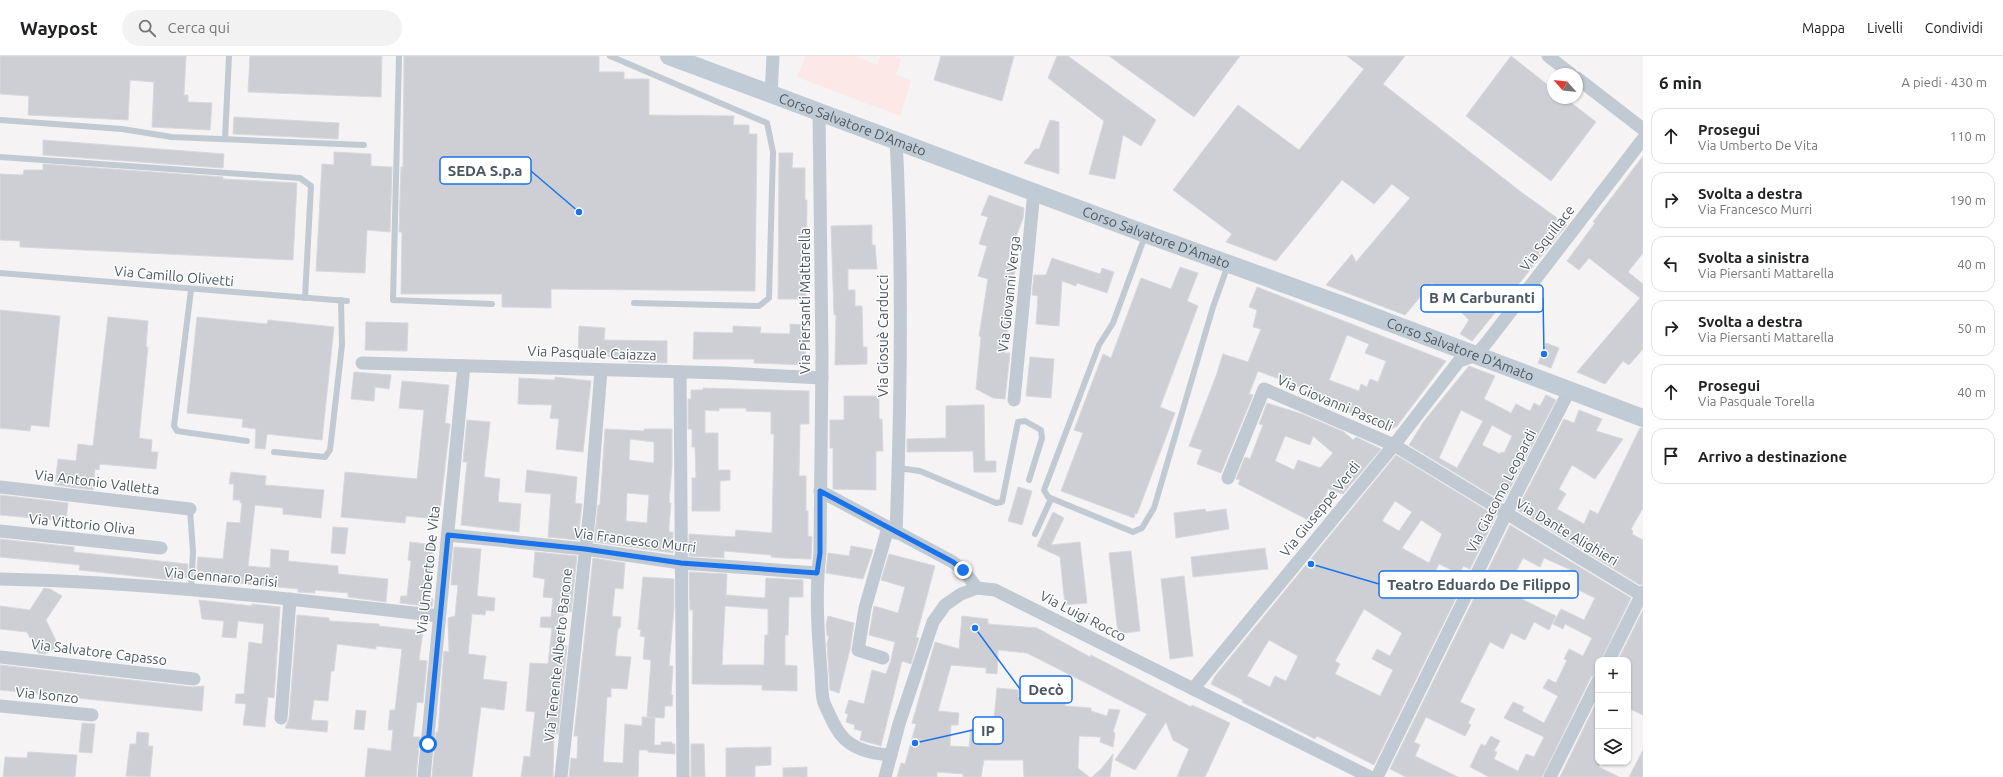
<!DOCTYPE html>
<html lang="it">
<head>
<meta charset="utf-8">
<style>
  :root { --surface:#fff; --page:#f2f2f2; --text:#202124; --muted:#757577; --line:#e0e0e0 }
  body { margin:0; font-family:Ubuntu,sans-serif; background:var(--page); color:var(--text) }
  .controls { position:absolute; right:12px; bottom:12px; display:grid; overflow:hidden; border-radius:8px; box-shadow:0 1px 3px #0004 }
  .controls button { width:36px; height:36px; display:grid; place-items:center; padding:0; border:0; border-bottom:1px solid var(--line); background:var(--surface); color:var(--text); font:20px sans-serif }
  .compass { position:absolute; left:1547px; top:12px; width:36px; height:36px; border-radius:50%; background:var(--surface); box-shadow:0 1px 3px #0004; rotate:297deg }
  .stop { position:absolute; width:12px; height:12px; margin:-9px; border:3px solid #1a73e8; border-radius:50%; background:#fff }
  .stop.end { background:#1a73e8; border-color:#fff; box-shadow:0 1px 4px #0008 }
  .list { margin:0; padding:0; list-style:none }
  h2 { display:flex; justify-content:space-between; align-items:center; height:52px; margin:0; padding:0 16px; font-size:17px }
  h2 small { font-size:13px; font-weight:400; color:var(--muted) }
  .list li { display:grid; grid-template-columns:26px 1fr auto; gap:12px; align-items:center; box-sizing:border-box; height:56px; margin:0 8px 8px; padding:0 8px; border:1px solid var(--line); border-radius:12px }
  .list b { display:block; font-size:15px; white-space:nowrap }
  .list p { margin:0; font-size:13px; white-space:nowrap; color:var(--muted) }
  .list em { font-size:13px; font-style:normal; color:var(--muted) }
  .icon { flex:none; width:22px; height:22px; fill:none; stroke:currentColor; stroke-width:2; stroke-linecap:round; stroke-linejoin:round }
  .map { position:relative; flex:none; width:1643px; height:721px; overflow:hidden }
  header { display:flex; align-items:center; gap:24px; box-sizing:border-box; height:56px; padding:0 20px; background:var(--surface); border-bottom:1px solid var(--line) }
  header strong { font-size:19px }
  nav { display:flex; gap:22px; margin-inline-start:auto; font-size:14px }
  .search { width:280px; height:36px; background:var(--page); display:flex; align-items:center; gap:10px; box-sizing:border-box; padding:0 14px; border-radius:22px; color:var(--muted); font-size:15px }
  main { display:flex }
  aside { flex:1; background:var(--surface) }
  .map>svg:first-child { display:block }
  .medical { fill:#fce8e6 }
  .building { fill:#cdcfd5; stroke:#d7d9de; fill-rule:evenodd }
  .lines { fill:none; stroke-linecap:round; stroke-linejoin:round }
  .lane { stroke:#c1cad2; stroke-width:6 }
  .street { stroke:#c1cad2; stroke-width:13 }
  .secondary { stroke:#c1cbd6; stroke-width:18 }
  .route { stroke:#1a73e8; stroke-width:5 }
  .labels { text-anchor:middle; stroke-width:3; stroke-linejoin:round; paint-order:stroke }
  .street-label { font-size:14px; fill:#4a5661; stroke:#fff }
  .leader { fill:none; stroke:#1a73e8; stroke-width:1.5 }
  .callout-dot { fill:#1a73e8; stroke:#fff; stroke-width:1.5 }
  .callout { fill:#fff; stroke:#1a73e8; stroke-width:1.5 }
  .callout-label { font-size:15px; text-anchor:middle; font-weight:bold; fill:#4a5661 }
</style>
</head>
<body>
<header>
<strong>Waypost</strong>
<div class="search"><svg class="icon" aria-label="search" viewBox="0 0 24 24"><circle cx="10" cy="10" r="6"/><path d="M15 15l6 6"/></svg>Cerca qui</div>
<nav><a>Mappa</a><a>Livelli</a><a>Condividi</a></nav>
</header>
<main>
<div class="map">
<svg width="1643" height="721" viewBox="0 0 1643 721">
  <rect width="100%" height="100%" fill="#f5f3f3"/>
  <!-- medical -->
  <polygon class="medical" points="806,0 855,0 877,9 880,0 893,0 901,3 896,19 911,24 900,60 797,21"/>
  <!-- building -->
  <g class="building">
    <polygon points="0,0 186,0 184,39 188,39 188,46 212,47 210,74 152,71 154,26 130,24 128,64 28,59 29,40 0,38"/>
    <polygon points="250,0 382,0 381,41 248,36"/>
    <polygon points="404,0 599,0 599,16 624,16 624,23 649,23 649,59 734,60 733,69 749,69 749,78 757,78 755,235 551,233 551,252 502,251 502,238 401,238 402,176 399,176 401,111 403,111"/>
    <polygon points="941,0 1014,0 1002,45 934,24"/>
    <polygon points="1057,0 1068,0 1156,64 1141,90 1123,79 1115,123 1089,118 1104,65 1048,22"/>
    <polygon points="1109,0 1240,0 1194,61"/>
    <polygon points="1347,0 1405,0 1383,28 1521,136 1567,169 1472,285 1460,278 1469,264 1432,227 1405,259 1326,229 1352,198 1356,206 1410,142 1392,128 1374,148 1342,124 1276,205 1226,186 1232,178 1173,134 1238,49 1299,94 1364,13"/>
    <polygon points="1511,0 1553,33 1553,42 1565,42 1596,66 1551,125 1466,60"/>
    <polygon points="234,61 339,67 338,83 233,78"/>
    <polygon points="1050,64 1059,66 1059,118 1024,107 1035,93 1039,93"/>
    <polygon points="43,84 224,98 223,112 43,99"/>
    <polygon points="334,96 371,98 371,110 392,111 390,176 367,174 365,217 316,215 322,108 334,109"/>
    <polygon points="779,97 793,97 792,112 805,112 805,144 807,144 806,243 778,243"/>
    <polygon points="1643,100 1643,197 1628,216 1643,228 1643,293 1629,309 1623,305 1605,328 1577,316 1640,242 1589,202 1579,214 1567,205 1595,167 1593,166"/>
    <polygon points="43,108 223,121 223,123 297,127 293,204 20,191 20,185 0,184 0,118 23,119 24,114 43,114"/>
    <polygon points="989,139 1024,152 1023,162 1006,209 1016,212 1010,232 1015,233 1004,297 1010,297 1005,343 993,342 976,333 981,281 979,280 988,223 978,220 987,190 979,188 988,161 981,159"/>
    <polygon points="872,169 872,189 875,189 877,213 848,213 848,234 855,234 855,250 862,250 863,291 867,291 867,308 835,309 836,259 834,259 831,170"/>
    <polygon points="1052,202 1100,218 1102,212 1114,216 1107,237 1077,227 1076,230 1062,225 1059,270 1036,268 1038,240 1032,239 1034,219 1046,219"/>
    <polygon points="1180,211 1198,217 1187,245 1198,250 1160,351 1175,357 1137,458 1135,457 1134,462 1061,435 1083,377 1074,374 1103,298 1111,302 1141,222 1171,233"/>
    <path d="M1257,231L1446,305L1397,370L1391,373L1309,340L1310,335L1258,315L1249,338L1253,339L1221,417L1197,408L1202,394L1189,390L1216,320L1223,298L1248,306L1261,273L1253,271L1257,254L1249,251ZM1347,279L1369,288L1365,297L1386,305L1378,326L1370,323L1367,331L1361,328L1359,335L1329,324Z"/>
    <polygon points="0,254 60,260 49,371 31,369 30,375 0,372"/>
    <polygon points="108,261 148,265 146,291 148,291 139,382 152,384 151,396 158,396 156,413 100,408 99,414 95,413 93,434 55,429 58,403 76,405 78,388 93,390"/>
    <polygon points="197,261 267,268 268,264 334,271 322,384 267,378 265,393 255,392 256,373 242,371 243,363 187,357"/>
    <polygon points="366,266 408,267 407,295 365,294"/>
    <polygon points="790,268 806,269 805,309 754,307 754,303 693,303 694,276 733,277 733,270 755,271 761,271 760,277 790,278"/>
    <polygon points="579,270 605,272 604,284 667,285 667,307 628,306 628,302 578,298"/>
    <polygon points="1546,287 1559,292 1551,312 1538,307"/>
    <polygon points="1030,301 1054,303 1051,342 1026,340"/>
    <path d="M1469,310L1495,320L1484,343L1511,357L1516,348L1530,355L1534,347L1540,350L1546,339L1556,344L1503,446L1409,389L1424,365ZM1461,354L1483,365L1457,412L1439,402ZM1492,369L1512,380L1504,397L1501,396L1500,398L1482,389Z"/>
    <polygon points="354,316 391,319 389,333 375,331 374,345 351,343"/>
    <polygon points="555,321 591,325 583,396 556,393 559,363 550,362 552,349 518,348 519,322 555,324"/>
    <polygon points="402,325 449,329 445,367 450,368 439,463 406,460 405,467 341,461 345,416 417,423 424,354 399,352"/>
    <polygon points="703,332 809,335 809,368 800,368 799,420 806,420 806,455 808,455 808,480 812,481 811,503 784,502 771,501 771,499 724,495 724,502 689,500 689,478 735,481 736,474 772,477 774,378 771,378 771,356 746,355 746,352 719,352 719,355 705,354 705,377 718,377 718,414 730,414 730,424 720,425 720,455 692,455 692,422 696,422 695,391 692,391 692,373 688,373 688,343 691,343 691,334 703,334"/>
    <polygon points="844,340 879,340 879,363 882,363 883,395 876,395 876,434 833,433 833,392 830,392 830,364 844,364"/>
    <path d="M1267,347L1302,358L1344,376L1353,384L1356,381L1381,393L1343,438L1328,433L1316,468L1238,428L1240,424L1236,423L1245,401L1250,403L1263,369L1259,368ZM1285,380L1310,389L1313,380L1333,397L1320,412L1298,404L1294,414L1275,405Z"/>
    <polygon points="973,349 984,349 985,405 996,405 996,416 974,416 973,395 907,396 907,383 946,382 946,350"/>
    <polygon points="1579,354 1602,363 1596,375 1623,383 1595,423 1572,409 1559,433 1566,438 1557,453 1584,468 1590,454 1598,458 1640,372 1643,372 1643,452 1631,473 1633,475 1632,478 1643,484 1643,528 1640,529 1517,454 1564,363 1574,367"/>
    <polygon points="467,364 490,366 484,421 500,423 498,446 521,448 519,476 461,469 467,406 463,406"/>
    <path d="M605,373L644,375V373H672V409L669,447H671L669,471V476H673V497L594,486L598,449H600ZM630,383L654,386V407L629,404ZM627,437L649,439L647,467L626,465Z"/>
    <path d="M1396,399L1496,460L1470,513L1463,510L1460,518L1439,508L1428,529L1456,542L1374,709L1317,680L1315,683L1242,646L1243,644L1211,628L1215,620ZM1395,445L1412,456L1399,475L1382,465ZM1421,464L1442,478L1429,507L1402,492ZM1364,553L1402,577L1390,600L1377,593L1372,603L1393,614L1380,640L1335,618L1340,608L1335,605ZM1269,584L1298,600L1286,625L1275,620L1270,631L1247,620Z"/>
    <polygon points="527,414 577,421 575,447 582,448 578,484 548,481 551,438 525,436"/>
    <polygon points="231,416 266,420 265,429 324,434 321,462 283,458 283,452 255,449 248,510 270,512 271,493 289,495 288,505 338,510 338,518 388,523 386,546 348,541 348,537 315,534 315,537 298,536 298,533 196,523 198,501 223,503 227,466 240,467 242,447 240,447 240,444 233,444 234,428 229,428"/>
    <polygon points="1018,431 1032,435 1022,469 1008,465"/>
    <polygon points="0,439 68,447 66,465 0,459"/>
    <polygon points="1205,453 1206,456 1226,453 1229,473 1176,482 1174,457"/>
    <polygon points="1053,456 1064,462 1051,489 1080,486 1087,547 1065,549 1060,501 1037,490"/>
    <polygon points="1510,469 1631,542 1601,604 1598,604 1598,617 1591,621 1542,721 1489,721 1470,711 1481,688 1485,690 1491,680 1500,685 1494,695 1497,696 1494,703 1518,715 1526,698 1534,701 1544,681 1504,662 1513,646 1524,651 1522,655 1544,667 1558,640 1543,632 1548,623 1556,627 1567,604 1564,603 1569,593 1583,600 1592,582 1565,568 1563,573 1553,568 1561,553 1584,564 1595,542 1564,527 1571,514 1544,502 1540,511 1523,502 1506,535 1556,560 1549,574 1534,566 1525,584 1511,577 1503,593 1490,586 1460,646 1475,653 1468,667 1471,669 1465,680 1426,661 1414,686 1420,689 1415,700 1458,721 1406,721 1390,713"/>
    <polygon points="333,471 348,472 345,498 331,497"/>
    <polygon points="0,483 74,491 74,496 188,508 187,522 183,521 183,524 162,523 79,514 80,509 0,501"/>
    <polygon points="410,486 434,489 427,542 433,543 432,551 400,547 401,540 407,540 411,505 408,504"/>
    <polygon points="851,490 873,494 863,523 826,517 828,497 849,500"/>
    <polygon points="454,491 481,493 477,540 495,542 494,555 486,554 485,559 472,558 468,598 486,600 483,623 507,626 504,654 481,651 472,721 432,721 436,676 438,676 444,595 449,596 448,562 455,560 458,529 451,529"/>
    <polygon points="1265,492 1268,513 1193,521 1191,501"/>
    <polygon points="1131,495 1140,575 1118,578 1109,497"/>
    <polygon points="535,496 577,500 571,556 564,555 561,589 567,590 558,678 554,678 553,721 521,721 524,700 530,701 535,656 526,655 530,607 548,608 552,572 540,571 541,561 551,561 553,542 543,541 545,523 533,521"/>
    <polygon points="889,498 935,510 916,581 919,582 911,608 902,605 881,690 860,684 862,675 854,673 855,669 846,666 848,658 845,657 849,644 864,648 872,614 886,618 891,604 895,586 869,579 874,550 898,557 905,531 881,524"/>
    <polygon points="593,502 625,507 623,533 615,532 612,560 621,561 620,572 618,572 615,600 631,601 627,633 611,632 611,641 607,641 603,706 623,707 625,668 642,670 642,661 655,662 654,689 661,689 661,686 672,686 672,688 675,688 675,698 648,696 648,694 639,694 638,721 569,721 571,702 577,703 578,680 574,680"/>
    <path d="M689,516L727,518L726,539L765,542L766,522L803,524V541H789L788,579H785V609L797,610V635L762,634V629L692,628L693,554H690ZM725,550L768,553V579H765L764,609H722Z"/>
    <polygon points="1184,520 1193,600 1170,603 1161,523"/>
    <polygon points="643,521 674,523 674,552 669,610 673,610 671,639 673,639 672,650 665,650 664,662 647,661 651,604 643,603 645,581 640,580 641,574 638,573"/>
    <polygon points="44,532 50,533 62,540 46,564 59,591 45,598 38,597 27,576 0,573 0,550 30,554"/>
    <polygon points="199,544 252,550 252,548 280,551 274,642 268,641 265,671 243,669 246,648 235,647 236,638 244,638 249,586 262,588 264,568 238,565 236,582 222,581 224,565 202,563"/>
    <polygon points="1643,554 1643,659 1628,652 1628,604 1618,604"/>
    <polygon points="297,559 329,562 329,565 379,568 379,570 423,575 419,604 427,605 423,647 417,646 413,681 420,681 416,721 365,721 368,692 391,695 393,674 388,674 390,654 395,654 402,593 376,590 376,593 337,588 334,615 331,615 328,645 314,644 311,664 328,665 327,676 285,672 289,663"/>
    <polygon points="828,560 854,567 850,593 839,637 830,634 827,587 829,580 827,580 826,569"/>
    <polygon points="962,560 988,563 988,568 1037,572 1090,601 1091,599 1191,651 1192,649 1230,667 1205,721 1177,721 1189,693 1173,684 1166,666 1135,714 1115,704 1147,658 1027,597 998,594 997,618 986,617 986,612 951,609 938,655 959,657 958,669 951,669 950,690 969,691 971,673 993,674 997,632 1019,634 1018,641 1066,645 1065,650 1091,652 1091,655 1107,660 1109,653 1120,654 1113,676 1115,677 1113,691 1100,686 1101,681 1079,680 1078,712 1089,721 1024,721 1023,704 984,704 981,721 963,721 963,718 937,716 937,721 897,721 901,707 905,708 916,668 912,667 935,586 959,593"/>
    <polygon points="0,609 193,631 204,630 202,655 0,634"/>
    <polygon points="1598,643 1598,706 1601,706 1599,711 1619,721 1560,721"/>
    <polygon points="356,654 366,655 364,674 354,673"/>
    <polygon points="82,667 95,668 92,697 79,696"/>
    <polygon points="137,676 149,677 148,690 153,690 150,721 126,720 130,688 136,688"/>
    <polygon points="691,688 704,688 705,721 691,721"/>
    <polygon points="771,691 771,709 755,710 755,721 726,721 726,692"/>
    <polygon points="1643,694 1643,721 1629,721"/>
    <polygon points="28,696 77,699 75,721 3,721 5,701 27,702"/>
    <polygon points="1113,698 1110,721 1092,721 1101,713"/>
    <polygon points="807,711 807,721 783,721 783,712"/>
  </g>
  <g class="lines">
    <!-- lane -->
    <g class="lane">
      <polyline points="399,0 393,244 492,248"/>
      <polyline points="610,0 767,67 773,96 769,242 759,250 634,247"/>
      <polyline points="0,64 122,73 172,81 364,89"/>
      <polyline points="225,83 229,0"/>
      <polyline points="0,101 300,122 311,130 305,242"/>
      <polyline points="1145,180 1113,267 1099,289 1044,434 1048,441 1133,476 1142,472 1154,452 1213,251 1228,209"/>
      <polyline points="0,217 347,245"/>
      <polyline points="191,234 174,370 177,375 247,385"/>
      <polyline points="274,396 325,401 330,394 342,289 341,244"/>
      <polyline points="898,412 920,415 996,447 1002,446 1018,366 1025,365 1041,374 1042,382 1029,424"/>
      <polyline points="190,453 193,496 191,535"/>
      <polyline points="1035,478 1051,443"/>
    </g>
    <!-- street -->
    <g class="street">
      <polyline points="1548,0 1571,18"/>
      <polyline points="1577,22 1643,73"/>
      <polyline points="771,39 773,0"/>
      <path d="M819,55L822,301L820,497C815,536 818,577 821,616C822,626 821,638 824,647C828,656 835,672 841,679C853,694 873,698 891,699"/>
      <path d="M896,83C903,214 901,346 896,477"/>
      <polyline points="362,307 725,317 822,322"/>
      <polyline points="680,316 683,721"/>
      <polyline points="1014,344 1034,135"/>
      <polyline points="1228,422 1264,333 1394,389 1643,540"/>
      <polyline points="0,431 190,453"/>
      <polyline points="820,435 953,506 963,514 977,532"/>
      <polyline points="0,475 161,492"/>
      <polyline points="448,479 585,493 681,507 817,517"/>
      <path d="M0,523C147,526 293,543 439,560"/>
      <polyline points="0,601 194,623"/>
      <polyline points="883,602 858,594 865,552 888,472"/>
      <polyline points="1609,604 1643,536"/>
      <polyline points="1193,633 1394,389 1459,305 1476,299 1488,285 1643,83"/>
      <polyline points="0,650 92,659"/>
      <polyline points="281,662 290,543"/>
      <polyline points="424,721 464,310"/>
      <polyline points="561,721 590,452 601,314"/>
      <polyline points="885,721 899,668 933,566 945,549 961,538 977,532 995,534 1370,721"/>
      <polyline points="1377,721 1506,458 1569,335"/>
      <polyline points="1550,721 1598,625"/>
    </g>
    <!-- secondary -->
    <path class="secondary" id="s1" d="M669,0L1146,178L1348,251L1643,362"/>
  </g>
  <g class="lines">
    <!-- route -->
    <polyline class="route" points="428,688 448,479 585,493 681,507 817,517 820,497 820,435 953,506 963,514"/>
  </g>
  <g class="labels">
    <!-- street labels -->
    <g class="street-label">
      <text dy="5" stroke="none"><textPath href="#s1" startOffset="196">Corso Salvatore D'Amato</textPath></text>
      <text dy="5" stroke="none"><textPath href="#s1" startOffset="520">Corso Salvatore D'Amato</textPath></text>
      <text transform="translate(1547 182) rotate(-52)" y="5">Via Squillace</text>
      <text transform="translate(174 220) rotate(5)" y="5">Via Camillo Olivetti</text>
      <text transform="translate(1009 238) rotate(-84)" y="5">Via Giovanni Verga</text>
      <text transform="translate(805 245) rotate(-90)" y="5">Via Piersanti Mattarella</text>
      <text transform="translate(883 280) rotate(-90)" y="5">Via Giosuè Carducci</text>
      <text dy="5" stroke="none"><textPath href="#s1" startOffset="844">Corso Salvatore D'Amato</textPath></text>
      <text transform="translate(592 297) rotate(2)" y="5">Via Pasquale Caiazza</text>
      <text transform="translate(1335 347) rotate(23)" y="5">Via Giovanni Pascoli</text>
      <text transform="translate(97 426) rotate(7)" y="5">Via Antonio Valletta</text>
      <text transform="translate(1501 435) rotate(-63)" y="5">Via Giacomo Leopardi</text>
      <text transform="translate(1320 453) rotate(-51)" y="5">Via Giuseppe Verdi</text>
      <text transform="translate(82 468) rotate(6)" y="5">Via Vittorio Oliva</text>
      <text transform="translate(1567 476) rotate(31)" y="5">Via Dante Alighieri</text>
      <text transform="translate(635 484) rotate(7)" y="5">Via Francesco Murri</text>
      <text transform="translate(428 514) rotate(-84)" y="5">Via Umberto De Vita</text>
      <text transform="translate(221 521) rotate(5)" y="5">Via Gennaro Parisi</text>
      <text transform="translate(1083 560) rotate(27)" y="5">Via Luigi Rocco</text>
      <text transform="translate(99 596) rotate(7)" y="5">Via Salvatore Capasso</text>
      <text transform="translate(558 599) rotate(-84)" y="5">Via Tenente Alberto Barone</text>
      <text transform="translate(47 639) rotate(6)" y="5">Via Isonzo</text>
    </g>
  </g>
  <!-- callouts -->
  <path class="leader" d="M579 156L531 115M1544 298L1543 242M1311 508L1379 528M975 572L1020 633M915 687L973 674"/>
  <g class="callout-dot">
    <circle cx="579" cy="156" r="4"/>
    <circle cx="1544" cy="298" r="4"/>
    <circle cx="1311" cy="508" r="4"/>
    <circle cx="975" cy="572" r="4"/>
    <circle cx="915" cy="687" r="4"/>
  </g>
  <g class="callout">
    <rect x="440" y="101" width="91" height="27" rx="4"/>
    <rect x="1421" y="229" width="122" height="27" rx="4"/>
    <rect x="1379" y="515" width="199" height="27" rx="4"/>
    <rect x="1020" y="620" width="52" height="27" rx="4"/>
    <rect x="973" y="661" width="30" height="27" rx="4"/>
  </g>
  <g class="callout-label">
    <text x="485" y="120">SEDA S.p.a</text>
    <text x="1482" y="247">B M Carburanti</text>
    <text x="1479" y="534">Teatro Eduardo De Filippo</text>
    <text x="1046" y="639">Decò</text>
    <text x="988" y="680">IP</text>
  </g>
</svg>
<div class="controls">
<button>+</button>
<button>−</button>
<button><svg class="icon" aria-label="layers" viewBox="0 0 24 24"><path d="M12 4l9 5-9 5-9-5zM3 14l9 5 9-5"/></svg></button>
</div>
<svg class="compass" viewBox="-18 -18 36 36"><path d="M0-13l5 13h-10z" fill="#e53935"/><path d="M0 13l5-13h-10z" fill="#757577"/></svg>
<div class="stop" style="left:428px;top:688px"></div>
<div class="stop end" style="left:963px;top:514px"></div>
</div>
<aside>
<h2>6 min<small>A piedi · 430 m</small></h2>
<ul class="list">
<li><svg class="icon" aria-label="ahead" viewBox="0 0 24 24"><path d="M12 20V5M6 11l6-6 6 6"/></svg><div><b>Prosegui</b><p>Via Umberto De Vita</p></div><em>110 m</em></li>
<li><svg class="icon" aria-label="right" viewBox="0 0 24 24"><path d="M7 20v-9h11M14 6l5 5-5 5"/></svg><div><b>Svolta a destra</b><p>Via Francesco Murri</p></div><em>190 m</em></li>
<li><svg class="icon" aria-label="left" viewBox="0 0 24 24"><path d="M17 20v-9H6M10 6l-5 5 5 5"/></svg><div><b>Svolta a sinistra</b><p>Via Piersanti Mattarella</p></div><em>40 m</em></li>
<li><svg class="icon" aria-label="right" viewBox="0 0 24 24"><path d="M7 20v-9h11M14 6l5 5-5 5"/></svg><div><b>Svolta a destra</b><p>Via Piersanti Mattarella</p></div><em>50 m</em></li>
<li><svg class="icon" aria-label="ahead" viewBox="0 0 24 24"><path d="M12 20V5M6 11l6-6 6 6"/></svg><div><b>Prosegui</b><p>Via Pasquale Torella</p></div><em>40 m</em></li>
<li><svg class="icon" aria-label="arrive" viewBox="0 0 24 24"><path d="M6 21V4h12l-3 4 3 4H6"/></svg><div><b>Arrivo a destinazione</b></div></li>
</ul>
</aside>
</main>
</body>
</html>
